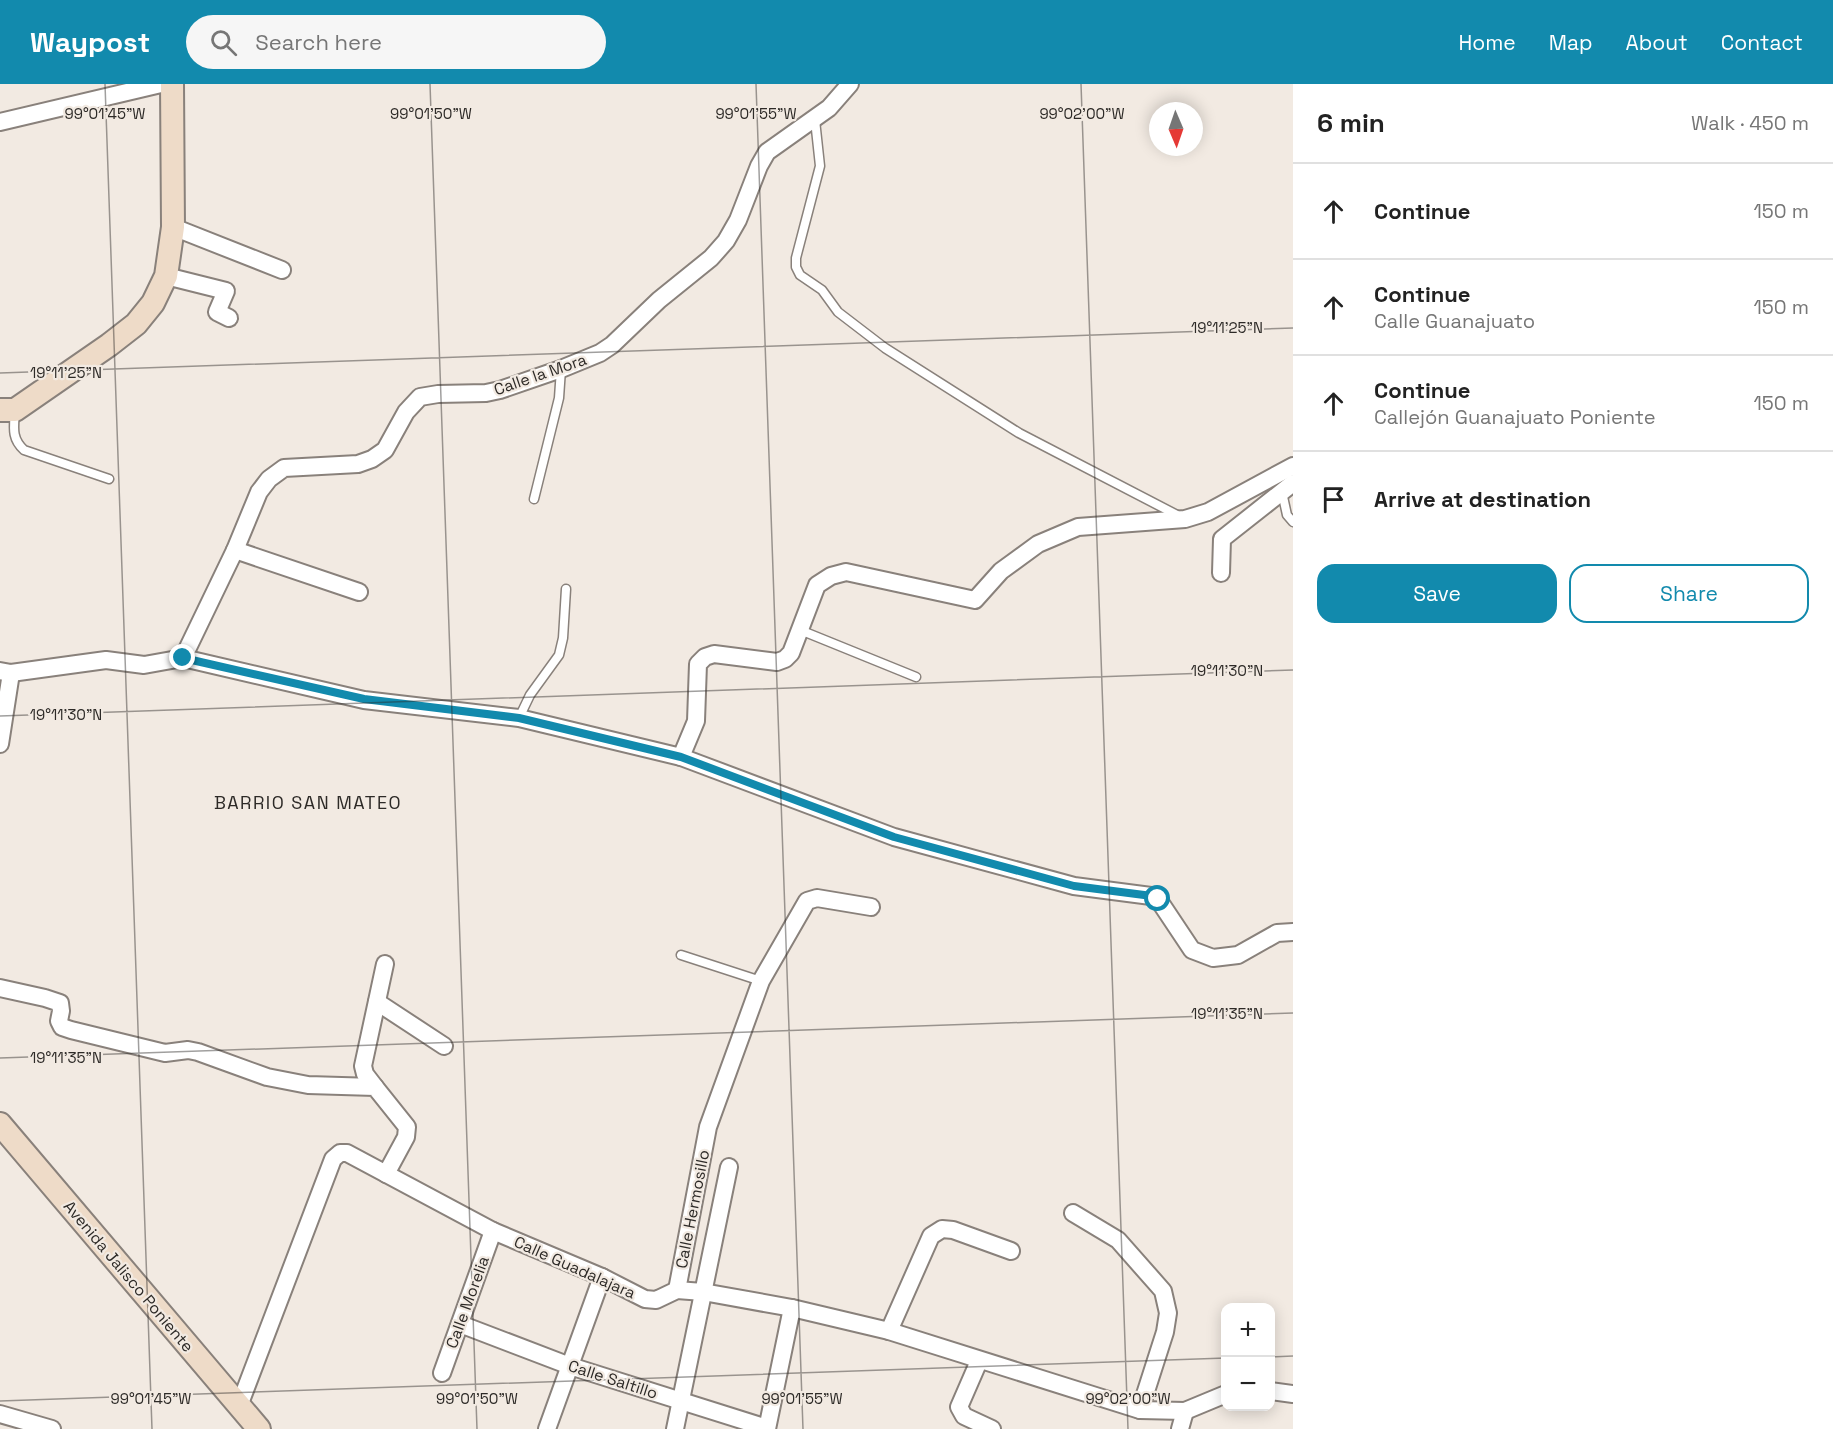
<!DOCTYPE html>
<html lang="en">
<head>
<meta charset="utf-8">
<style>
  :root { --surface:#fff; --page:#f6f6f6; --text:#222; --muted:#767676; --line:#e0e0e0; --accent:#128aad }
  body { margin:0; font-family:"Space Grotesk",sans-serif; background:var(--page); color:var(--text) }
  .controls { position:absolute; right:18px; bottom:18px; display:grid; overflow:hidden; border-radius:12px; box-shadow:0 3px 15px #0003 }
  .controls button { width:54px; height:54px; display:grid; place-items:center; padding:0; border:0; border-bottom:2px solid var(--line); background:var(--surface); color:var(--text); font:30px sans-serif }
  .compass { position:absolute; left:1149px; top:18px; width:54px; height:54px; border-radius:50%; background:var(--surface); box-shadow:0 3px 15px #0003; rotate:178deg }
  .stop { position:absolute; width:18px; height:18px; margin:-14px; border:4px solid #128aad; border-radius:50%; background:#fff }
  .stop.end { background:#128aad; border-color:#fff; box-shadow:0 2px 6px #0008 }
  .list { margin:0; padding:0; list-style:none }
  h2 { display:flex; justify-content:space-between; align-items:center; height:78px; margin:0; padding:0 24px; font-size:26px }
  h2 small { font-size:20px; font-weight:400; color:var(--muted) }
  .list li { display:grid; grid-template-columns:39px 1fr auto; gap:18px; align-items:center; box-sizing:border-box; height:96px; padding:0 24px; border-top:2px solid var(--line) }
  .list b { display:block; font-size:22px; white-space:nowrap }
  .list p { margin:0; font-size:20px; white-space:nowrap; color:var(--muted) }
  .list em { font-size:20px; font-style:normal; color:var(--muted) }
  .actions { display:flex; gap:12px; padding:18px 24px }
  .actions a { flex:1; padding:14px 0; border:2px solid var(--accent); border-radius:18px; text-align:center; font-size:21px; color:var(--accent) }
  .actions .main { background:var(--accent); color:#fff }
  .icon { flex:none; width:33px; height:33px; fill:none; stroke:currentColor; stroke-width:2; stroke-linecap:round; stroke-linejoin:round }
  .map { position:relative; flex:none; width:1293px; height:1345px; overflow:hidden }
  header { display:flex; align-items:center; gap:36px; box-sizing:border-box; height:84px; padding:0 30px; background:var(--accent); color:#fff }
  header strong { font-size:28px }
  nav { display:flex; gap:33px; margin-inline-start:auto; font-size:21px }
  .search { width:420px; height:54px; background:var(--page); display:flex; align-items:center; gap:15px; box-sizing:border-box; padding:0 21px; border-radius:33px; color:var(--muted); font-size:22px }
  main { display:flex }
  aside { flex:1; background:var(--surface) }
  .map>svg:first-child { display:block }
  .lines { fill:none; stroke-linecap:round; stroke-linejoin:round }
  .lane-casing { stroke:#89817b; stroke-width:11 }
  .street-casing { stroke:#89817b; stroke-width:20 }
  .secondary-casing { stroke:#89817b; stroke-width:26 }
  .lane { stroke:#fff; stroke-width:8 }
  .street { stroke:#fff; stroke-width:16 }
  .secondary { stroke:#eedbc8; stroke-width:22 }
  .route { stroke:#128aad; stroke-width:8 }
  .ticks { fill:none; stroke:#2d2a27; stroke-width:1.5; stroke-opacity:0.45 }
  .labels { text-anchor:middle; stroke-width:4.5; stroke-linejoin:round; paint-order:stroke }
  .street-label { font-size:16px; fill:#2d2a27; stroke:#f2eae2 }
  .neighbourhood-label { font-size:18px; letter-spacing:1.5px; fill:#2d2a27; stroke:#f2eae2 }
  .ticks-label { font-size:15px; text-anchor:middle; fill:#2d2a27; stroke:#f2eae2; stroke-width:4.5; stroke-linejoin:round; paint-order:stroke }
</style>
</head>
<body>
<header>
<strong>Waypost</strong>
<div class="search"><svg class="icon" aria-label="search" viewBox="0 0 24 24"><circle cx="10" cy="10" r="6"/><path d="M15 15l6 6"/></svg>Search here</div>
<nav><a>Home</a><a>Map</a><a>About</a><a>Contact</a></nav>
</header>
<main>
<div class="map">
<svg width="1293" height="1345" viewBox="0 0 1293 1345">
  <rect width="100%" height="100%" fill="#f2eae2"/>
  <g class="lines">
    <defs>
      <g id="lane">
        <polyline points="815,36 820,82 796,174 796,183 800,191 822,206 838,228 885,264 1019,349 1179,432"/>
        <path d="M15,326C14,343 11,354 24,366L109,395"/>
        <polyline points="1282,408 1287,431 1293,438"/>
        <polyline points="534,415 559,314 561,285"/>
        <polyline points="800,546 916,593"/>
        <polyline points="519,634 530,611 559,571 563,554 566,505"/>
        <polyline points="681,871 761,897"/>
      </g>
      <g id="street">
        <polyline points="0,38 161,0"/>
        <polyline points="173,143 282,186"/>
        <polyline points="166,192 226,207 217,228 229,234"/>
        <polyline points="235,466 359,508"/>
        <polyline points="1221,489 1222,455 1293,399"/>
        <polyline points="183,574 235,466 259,408 269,395 284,384 358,380 372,375 385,366 406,328 420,313 438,310 486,309 500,306 561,285 600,269 612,261 659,216 711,174 726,157 738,136 759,82 767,68 829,24 850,0"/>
        <polyline points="0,587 11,589 106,576 144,581 183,574 364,616 519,634 681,673 894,753 1074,802 1151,812 1158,815 1192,866 1213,874 1238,871 1277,849 1293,848"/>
        <polyline points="0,660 11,589"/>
        <polyline points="681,673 696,637 698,580 705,573 714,570 777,578 785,575 791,569 817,501 831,492 846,488 975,516 1001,487 1038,460 1078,443 1185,435 1208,428 1293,382"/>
        <polyline points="0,904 45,914 60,919 61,927 59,937 62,943 71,946 165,969 188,966 198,968 267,993 308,1001 375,1003 407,1043 406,1053 386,1090"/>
        <polyline points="377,918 444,962"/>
        <polyline points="375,1003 365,990 363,982 385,880"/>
        <polyline points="1073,1129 1118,1156 1163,1207 1168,1229 1165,1248 1140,1326"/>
        <polyline points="677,1206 708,1043 761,897 807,817 817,814 871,823"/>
        <polyline points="460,1240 570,1282 767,1344"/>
        <polyline points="889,1247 931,1152 942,1145 953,1146 1011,1167"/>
        <polyline points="979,1277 959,1323 964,1332 992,1345"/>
        <polyline points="442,1289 493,1147"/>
        <polyline points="1270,1307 1293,1310"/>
        <polyline points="239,1322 333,1075 340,1069 347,1069 493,1147 602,1193 645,1215 656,1216 677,1206 703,1208 792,1224 889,1247 1140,1326 1185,1327 1226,1310"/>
        <polyline points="0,1330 52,1345"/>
        <polyline points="547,1345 602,1193"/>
        <polyline points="675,1345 729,1083"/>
        <polyline points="767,1345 792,1224"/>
        <polyline points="1180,1345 1185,1327"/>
      </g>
      <g id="secondary">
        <polyline points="0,326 15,326 109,261 136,240 153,219 166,192 173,143 172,0"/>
        <polyline points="0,1040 259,1345"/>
      </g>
    </defs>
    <!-- lane casing -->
    <use href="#lane" class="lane-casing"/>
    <!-- street casing -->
    <use href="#street" class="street-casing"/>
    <!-- secondary casing -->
    <use href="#secondary" class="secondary-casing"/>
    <!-- lane -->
    <use href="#lane" class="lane"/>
    <!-- street -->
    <use href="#street" class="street"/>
    <!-- secondary -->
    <use href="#secondary" class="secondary"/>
  </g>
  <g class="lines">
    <!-- route -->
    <polyline class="route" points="183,574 364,615 519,634 681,673 894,753 1074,802 1152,812 1158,815"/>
  </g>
  <!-- ticks -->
  <path class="ticks" d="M105,0L152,1345M430,0L477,1345M756,0L803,1345M1081,0L1128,1345M0,289L1293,244M0,632L1293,586M0,974L1293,929M1270,1273L1293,1272M0,1317L1226,1274"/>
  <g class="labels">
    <!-- street labels -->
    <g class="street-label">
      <text transform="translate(540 290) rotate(-19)" y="6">Calle la Mora</text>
      <text transform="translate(692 1125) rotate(-79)" y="6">Calle Hermosillo</text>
      <text transform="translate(575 1183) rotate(24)" y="6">Calle Guadalajara</text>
      <text transform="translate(129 1192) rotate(50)" y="6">Avenida Jalisco Poniente</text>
      <text transform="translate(467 1218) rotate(-70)" y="6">Calle Morelia</text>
      <text transform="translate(613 1295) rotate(18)" y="6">Calle Saltillo</text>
    </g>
    <!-- neighbourhood labels -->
    <g class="neighbourhood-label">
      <text x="308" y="725">BARRIO SAN MATEO</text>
    </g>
  </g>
  <g class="ticks-label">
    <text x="105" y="35">99°01'45"W</text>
    <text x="431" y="35">99°01'50"W</text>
    <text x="756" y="35">99°01'55"W</text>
    <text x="1082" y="35">99°02'00"W</text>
    <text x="1227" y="249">19°11'25"N</text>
    <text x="66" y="294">19°11'25"N</text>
    <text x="1227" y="592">19°11'30"N</text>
    <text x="66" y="636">19°11'30"N</text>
    <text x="1227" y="935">19°11'35"N</text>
    <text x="66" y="979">19°11'35"N</text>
    <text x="151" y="1320">99°01'45"W</text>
    <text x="477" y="1320">99°01'50"W</text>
    <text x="802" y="1320">99°01'55"W</text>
    <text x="1128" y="1320">99°02'00"W</text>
  </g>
</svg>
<div class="controls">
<button>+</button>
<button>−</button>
</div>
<svg class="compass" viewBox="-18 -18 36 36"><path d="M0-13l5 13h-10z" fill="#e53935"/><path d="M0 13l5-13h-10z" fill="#767676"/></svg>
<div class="stop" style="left:1158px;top:815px"></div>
<div class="stop end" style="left:183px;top:574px"></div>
</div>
<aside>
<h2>6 min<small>Walk · 450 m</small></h2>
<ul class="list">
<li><svg class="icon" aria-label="ahead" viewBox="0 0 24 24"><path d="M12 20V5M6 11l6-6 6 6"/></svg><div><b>Continue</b></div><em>150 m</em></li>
<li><svg class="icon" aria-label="ahead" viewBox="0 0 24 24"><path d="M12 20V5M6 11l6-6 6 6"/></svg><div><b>Continue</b><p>Calle Guanajuato</p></div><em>150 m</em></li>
<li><svg class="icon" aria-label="ahead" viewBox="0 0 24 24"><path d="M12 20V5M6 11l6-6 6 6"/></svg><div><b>Continue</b><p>Callejón Guanajuato Poniente</p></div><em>150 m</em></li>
<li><svg class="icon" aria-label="arrive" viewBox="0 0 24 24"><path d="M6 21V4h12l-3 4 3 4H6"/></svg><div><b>Arrive at destination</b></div></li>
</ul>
<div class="actions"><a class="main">Save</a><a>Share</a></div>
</aside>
</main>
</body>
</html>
